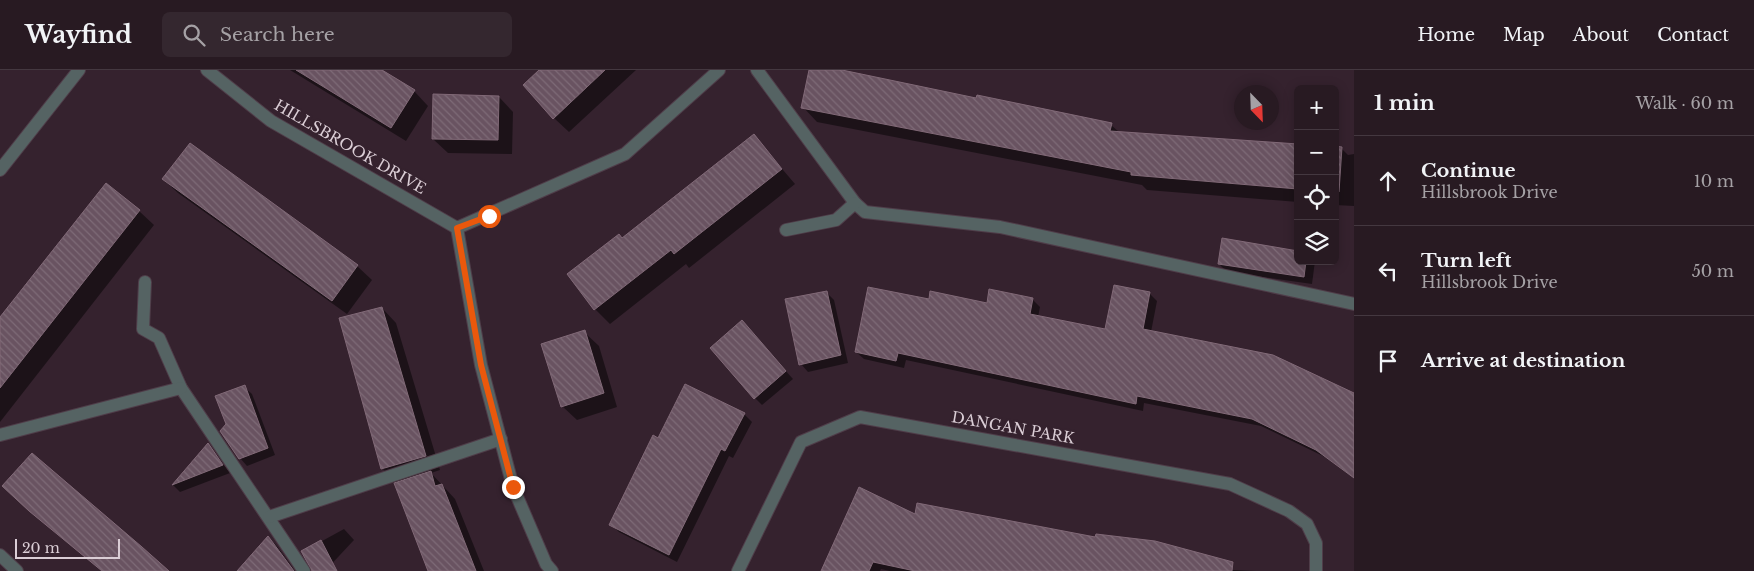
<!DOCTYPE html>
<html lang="en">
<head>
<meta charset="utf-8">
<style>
  :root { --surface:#281a22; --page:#34272f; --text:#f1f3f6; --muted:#a5a1a5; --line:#443840 }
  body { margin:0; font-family:"Libre Baskerville",serif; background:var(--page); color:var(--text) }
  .controls { position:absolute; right:15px; top:15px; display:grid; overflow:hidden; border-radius:8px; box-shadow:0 2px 12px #0003 }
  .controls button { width:45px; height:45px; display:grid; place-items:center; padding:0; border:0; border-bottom:1px solid var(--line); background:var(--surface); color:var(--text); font:25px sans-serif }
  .compass { position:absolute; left:1234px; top:15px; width:45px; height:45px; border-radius:50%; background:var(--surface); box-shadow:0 2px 12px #0003; rotate:157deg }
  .scale { position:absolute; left:15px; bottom:12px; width:105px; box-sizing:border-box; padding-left:5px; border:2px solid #dacdd5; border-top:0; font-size:14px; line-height:18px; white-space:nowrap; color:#dacdd5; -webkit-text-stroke:4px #35222e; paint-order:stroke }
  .stop { position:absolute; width:15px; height:15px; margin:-11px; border:4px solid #ea580c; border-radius:50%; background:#fff }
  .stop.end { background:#ea580c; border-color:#fff; box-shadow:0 1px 5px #0008 }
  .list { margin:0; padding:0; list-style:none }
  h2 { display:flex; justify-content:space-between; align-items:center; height:65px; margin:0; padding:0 20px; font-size:21px }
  h2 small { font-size:16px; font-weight:400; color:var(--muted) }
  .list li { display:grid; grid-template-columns:32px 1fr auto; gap:15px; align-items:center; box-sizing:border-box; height:90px; padding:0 20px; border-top:1px solid var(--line) }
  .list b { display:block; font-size:19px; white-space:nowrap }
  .list p { margin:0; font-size:16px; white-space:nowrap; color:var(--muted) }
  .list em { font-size:16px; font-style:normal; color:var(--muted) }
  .icon { flex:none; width:28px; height:28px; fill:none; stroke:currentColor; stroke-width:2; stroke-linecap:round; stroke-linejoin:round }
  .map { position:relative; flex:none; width:1354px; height:501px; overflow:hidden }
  header { display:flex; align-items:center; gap:30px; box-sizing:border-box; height:70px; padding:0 25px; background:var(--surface); border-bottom:1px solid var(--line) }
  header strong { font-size:24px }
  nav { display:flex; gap:28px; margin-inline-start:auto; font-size:18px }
  .search { width:350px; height:45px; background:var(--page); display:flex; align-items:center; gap:12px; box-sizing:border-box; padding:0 18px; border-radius:8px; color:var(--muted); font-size:19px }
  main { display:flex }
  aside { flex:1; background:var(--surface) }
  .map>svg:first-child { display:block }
  .shadow { fill:#0007 }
  .building { fill:url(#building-back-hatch); stroke:#816977 }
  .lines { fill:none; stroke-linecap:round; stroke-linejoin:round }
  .service-casing { stroke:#4f3d49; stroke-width:14 }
  .minor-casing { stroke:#4f3d49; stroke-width:14 }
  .service { stroke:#556363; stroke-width:12 }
  .minor { stroke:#556363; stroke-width:12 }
  .route { stroke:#ea580c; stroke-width:6 }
  .labels { text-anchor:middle; stroke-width:4.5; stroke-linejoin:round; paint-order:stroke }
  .street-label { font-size:15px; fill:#dacdd5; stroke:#35222e }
</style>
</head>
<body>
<header>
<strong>Wayfind</strong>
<div class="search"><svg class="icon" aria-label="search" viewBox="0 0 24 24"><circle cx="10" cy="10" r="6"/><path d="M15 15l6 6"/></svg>Search here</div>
<nav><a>Home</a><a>Map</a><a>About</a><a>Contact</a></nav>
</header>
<main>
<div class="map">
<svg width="1354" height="501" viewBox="0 0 1354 501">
  <defs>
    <pattern id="building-back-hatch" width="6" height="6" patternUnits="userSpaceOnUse" patternTransform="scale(1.25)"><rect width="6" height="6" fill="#695361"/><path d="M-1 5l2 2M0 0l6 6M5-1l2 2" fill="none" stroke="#7e6b77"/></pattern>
  </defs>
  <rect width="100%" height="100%" fill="#35222e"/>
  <!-- shadow -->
  <g class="shadow">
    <polygon points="290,0 380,0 414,21 428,36 406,71"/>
    <polygon points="541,0 636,0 569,62 554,48"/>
    <polygon points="810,0 836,0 977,30 1111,55 1119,62 1298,75 1298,132 1147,120 1142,115 817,52 803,37"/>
    <polygon points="499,27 513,42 512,84 448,83 433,69"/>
    <polygon points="754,66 795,114 689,198 686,194 610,254 595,239 568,204 622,169"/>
    <polygon points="1335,77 1341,78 1348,85 1354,84 1354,136 1335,135"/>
    <polygon points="163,109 357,196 372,210 347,244 178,123"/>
    <polygon points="139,141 154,155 0,352 0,248"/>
    <polygon points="1315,191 1312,214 1227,202 1219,194"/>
    <polygon points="1115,217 1150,224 1157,231 1151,262 1354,326 1354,408 1325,387 1261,356 1144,333 1143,341 906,290 904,298 864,289 856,282 930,230 988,234 1032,229 1040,237 1038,247 1106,260"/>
    <polygon points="826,222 834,230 848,293 808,302 801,294"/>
    <polygon points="382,238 396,253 440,400 431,403 455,429 484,501 428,501 397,414 383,399 341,249"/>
    <polygon points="749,260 793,309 762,335 755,328"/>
    <polygon points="584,262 599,276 617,337 577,350 562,336"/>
    <polygon points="244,317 252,324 275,385 247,396 240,388 227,354"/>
    <polygon points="744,344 752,352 733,388 729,386 677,492 619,462 611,454 658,369"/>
    <polygon points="208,375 230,403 180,422 173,415"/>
    <polygon points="916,445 1210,499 1256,501 890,501 881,499 880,501 822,501"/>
    <polygon points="344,459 354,470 325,501 315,501 302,482"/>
    <polygon points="268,468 276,475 295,501 257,501"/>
  </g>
  <!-- building -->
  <g class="building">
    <polygon points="296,0 382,0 415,20 391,58"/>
    <polygon points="539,0 605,0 553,49 523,15"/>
    <polygon points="809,0 842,0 976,28 977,25 1112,53 1110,61 1298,74 1298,119 1131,105 1131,102 801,38"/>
    <polygon points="433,24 499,26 498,70 432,69"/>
    <polygon points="754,64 782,99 674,184 671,180 594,240 567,204 619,164 622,168"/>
    <polygon points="190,73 358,195 332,231 162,109"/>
    <polygon points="1335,76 1342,77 1339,122 1335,122"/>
    <polygon points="106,113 140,140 0,318 0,247"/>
    <polygon points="1222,168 1298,181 1298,191 1306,191 1304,207 1218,194"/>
    <polygon points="1114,215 1150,222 1143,259 1273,285 1354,323 1354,408 1316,380 1252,349 1137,326 1136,334 898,283 896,291 855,282 868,217 929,229 930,221 987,233 989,219 1033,228 1030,244 1105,259"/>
    <polygon points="827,221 841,285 799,295 785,229"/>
    <polygon points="382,237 426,386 381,399 339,248"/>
    <polygon points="742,250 786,301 754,329 710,278"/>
    <polygon points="585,260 604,323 561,337 541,274"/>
    <polygon points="685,314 745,343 725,381 721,379 669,485 609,455 653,365 658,368"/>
    <polygon points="245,315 268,378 239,389 220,361 226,354 215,326"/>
    <polygon points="208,373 223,395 172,415"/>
    <polygon points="32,383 142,477 169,501 102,501 29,441 2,416"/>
    <polygon points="431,401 435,416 442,414 476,501 428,501 394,413"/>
    <polygon points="859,417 915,444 917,433 1095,467 1096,464 1155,471 1233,492 1232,501 915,501 873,492 869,501 821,501"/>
    <polygon points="268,466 294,501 237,501"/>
    <polygon points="321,470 337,501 312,501 301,481"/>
  </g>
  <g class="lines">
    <defs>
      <g id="service">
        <polyline points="757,0 855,133 865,142 1000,157 1354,234"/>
        <polyline points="786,160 836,150 855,133"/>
        <polyline points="145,212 143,259 159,268 181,318 304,501"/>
        <polyline points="0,365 181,318"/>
        <polyline points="269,447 501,369"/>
      </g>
      <g id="minor">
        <polyline points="207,0 271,51 457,158 625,84 719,0"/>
        <polyline points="0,100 79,0"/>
        <polyline points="457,158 481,295 513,417 546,494 552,501"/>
        <polyline points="0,485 17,501"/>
        <polyline points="738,501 801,372 860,347 1230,414 1289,441 1307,454 1316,473 1316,501"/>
      </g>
    </defs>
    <!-- service casing -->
    <use href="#service" class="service-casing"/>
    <!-- minor casing -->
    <use href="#minor" class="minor-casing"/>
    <!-- service -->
    <use href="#service" class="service"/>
    <!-- minor -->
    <use href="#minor" class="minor"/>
  </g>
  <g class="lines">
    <!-- route -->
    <polyline class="route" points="489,146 457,158 481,295 513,417"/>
  </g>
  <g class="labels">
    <!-- street labels -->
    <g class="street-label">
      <text transform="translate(350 77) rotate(30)" y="5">HILLSBROOK DRIVE</text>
      <text transform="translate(1013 358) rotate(10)" y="5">DANGAN PARK</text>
    </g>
  </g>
</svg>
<div class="controls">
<button>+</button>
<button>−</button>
<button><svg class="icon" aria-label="locate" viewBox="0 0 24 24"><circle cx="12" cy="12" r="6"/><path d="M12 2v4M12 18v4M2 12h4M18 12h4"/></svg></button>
<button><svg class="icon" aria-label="layers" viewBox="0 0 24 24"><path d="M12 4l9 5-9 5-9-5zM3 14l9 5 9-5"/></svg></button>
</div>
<svg class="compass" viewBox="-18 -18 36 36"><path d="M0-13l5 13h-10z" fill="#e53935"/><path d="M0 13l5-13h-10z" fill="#a5a1a5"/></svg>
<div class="scale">20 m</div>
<div class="stop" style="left:489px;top:146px"></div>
<div class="stop end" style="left:513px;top:417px"></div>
</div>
<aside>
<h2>1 min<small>Walk · 60 m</small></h2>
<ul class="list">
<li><svg class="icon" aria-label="ahead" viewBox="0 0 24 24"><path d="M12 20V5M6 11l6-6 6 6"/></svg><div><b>Continue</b><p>Hillsbrook Drive</p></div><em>10 m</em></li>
<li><svg class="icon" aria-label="left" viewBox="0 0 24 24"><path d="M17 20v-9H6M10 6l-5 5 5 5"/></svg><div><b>Turn left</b><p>Hillsbrook Drive</p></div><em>50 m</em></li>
<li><svg class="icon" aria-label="arrive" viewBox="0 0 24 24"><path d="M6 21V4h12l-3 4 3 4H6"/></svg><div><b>Arrive at destination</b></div></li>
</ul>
</aside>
</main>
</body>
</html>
